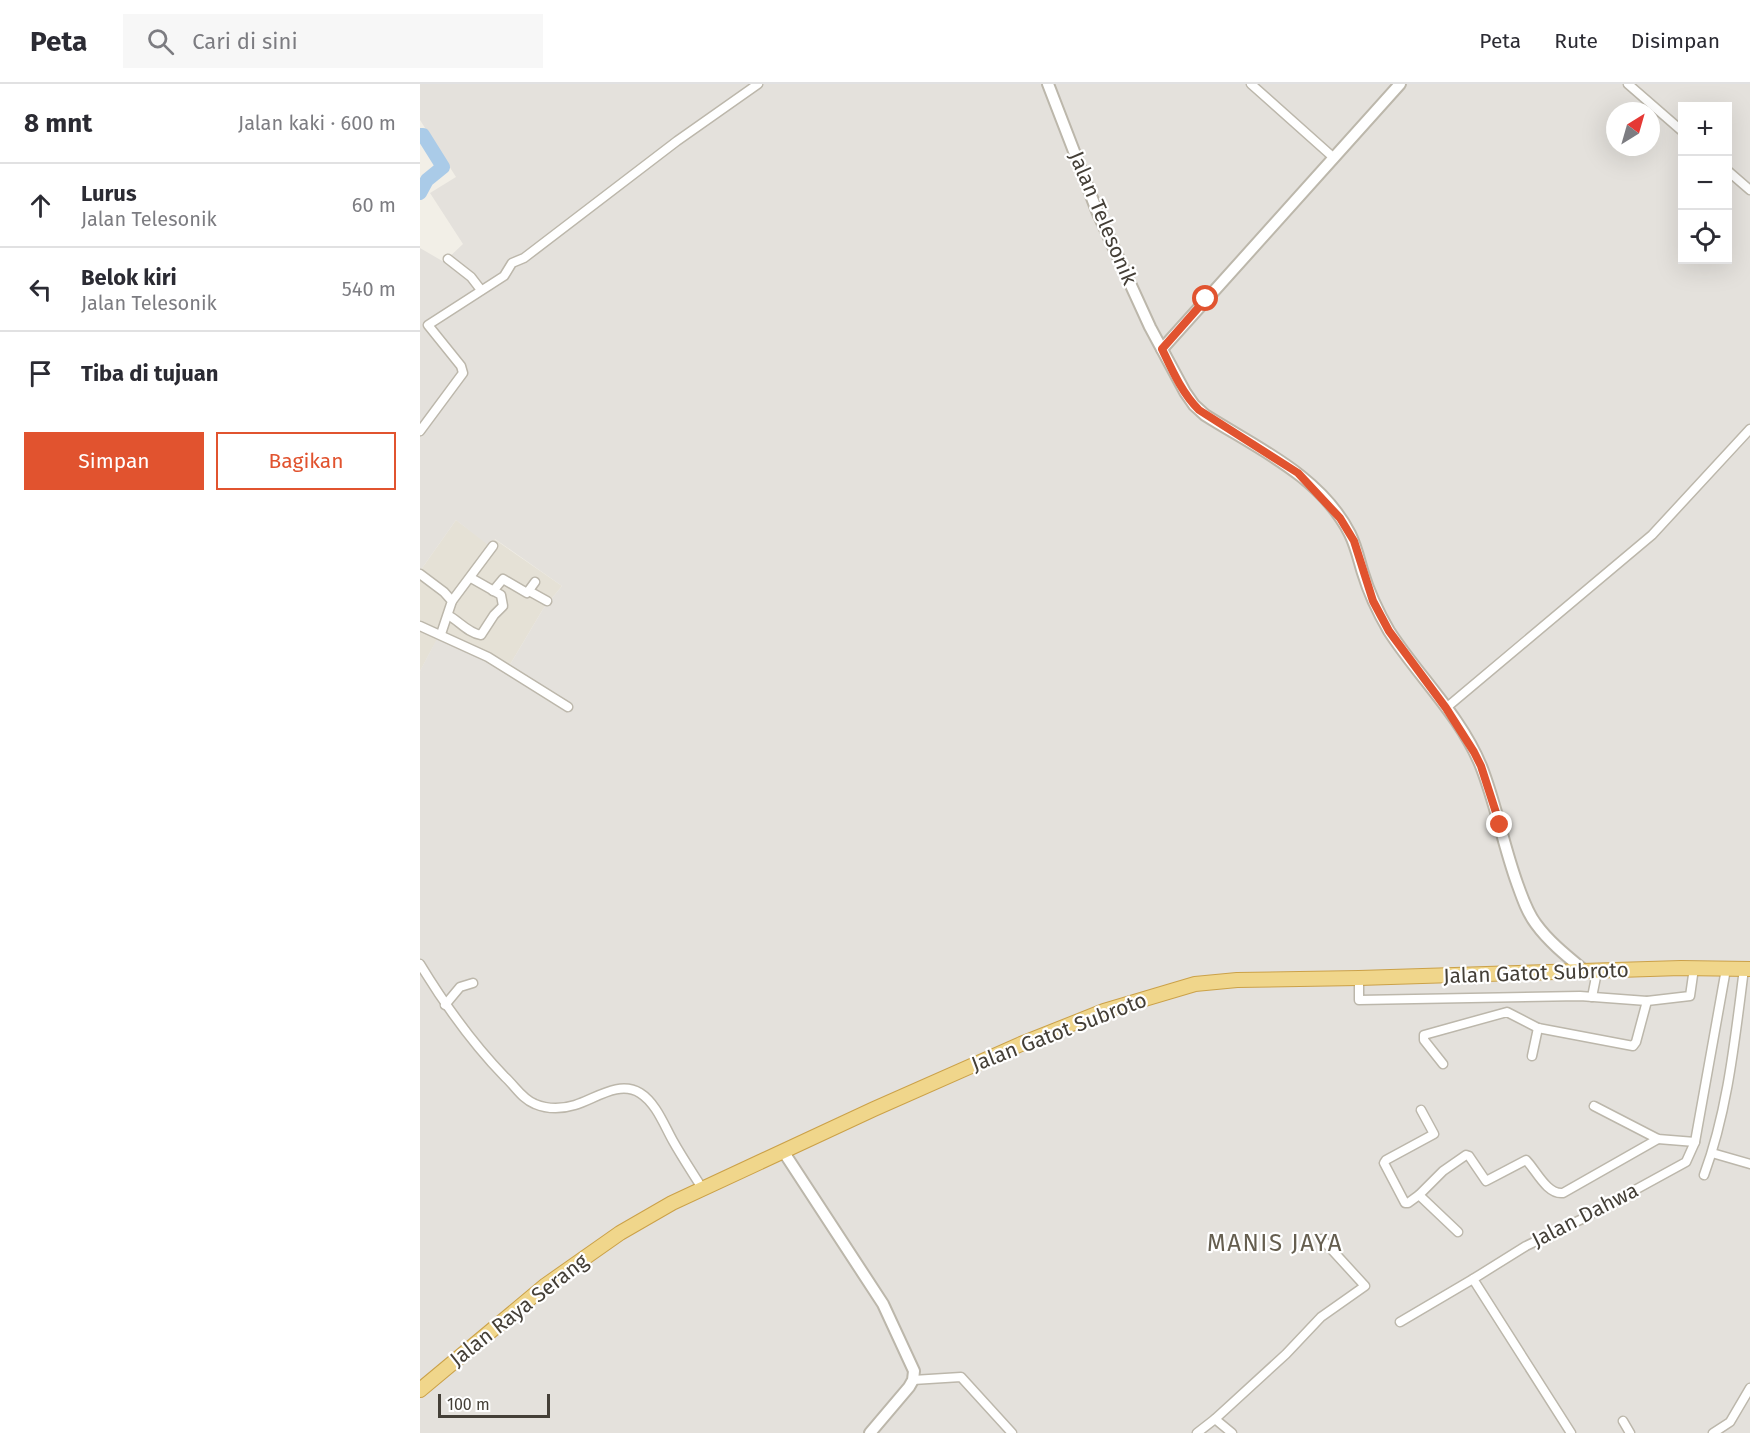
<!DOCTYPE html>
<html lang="id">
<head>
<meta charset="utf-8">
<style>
  :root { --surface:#fff; --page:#f7f7f7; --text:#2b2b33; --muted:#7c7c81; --line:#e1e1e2; --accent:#e1532f }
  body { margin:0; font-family:"Fira Sans",sans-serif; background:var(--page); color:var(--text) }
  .controls { position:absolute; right:18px; top:18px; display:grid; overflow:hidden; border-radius:0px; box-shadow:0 6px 24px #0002 }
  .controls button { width:54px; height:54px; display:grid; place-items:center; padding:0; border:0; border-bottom:2px solid var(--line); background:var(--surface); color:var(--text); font:30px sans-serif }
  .compass { position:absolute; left:1186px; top:18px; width:54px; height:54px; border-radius:50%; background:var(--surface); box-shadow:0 6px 24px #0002; rotate:37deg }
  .scale { position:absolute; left:18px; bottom:15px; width:112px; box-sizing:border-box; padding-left:6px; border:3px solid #443f37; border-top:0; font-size:16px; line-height:21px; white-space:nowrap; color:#443f37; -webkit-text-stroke:4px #fff; paint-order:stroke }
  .stop { position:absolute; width:18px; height:18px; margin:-14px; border:4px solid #e1532f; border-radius:50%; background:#fff }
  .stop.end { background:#e1532f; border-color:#fff; box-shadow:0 2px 6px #0008 }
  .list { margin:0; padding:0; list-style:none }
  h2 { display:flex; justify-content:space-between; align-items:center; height:78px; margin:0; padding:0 24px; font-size:26px }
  h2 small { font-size:20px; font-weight:400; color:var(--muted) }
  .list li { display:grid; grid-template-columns:39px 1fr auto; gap:18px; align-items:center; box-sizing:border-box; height:84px; padding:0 24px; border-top:2px solid var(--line) }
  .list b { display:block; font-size:22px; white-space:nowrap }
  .list p { margin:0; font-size:20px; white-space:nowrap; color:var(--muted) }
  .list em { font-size:20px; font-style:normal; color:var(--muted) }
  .actions { display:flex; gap:12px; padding:18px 24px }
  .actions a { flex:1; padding:14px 0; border:2px solid var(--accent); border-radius:0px; text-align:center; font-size:21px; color:var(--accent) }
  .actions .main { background:var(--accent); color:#fff }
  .icon { flex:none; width:33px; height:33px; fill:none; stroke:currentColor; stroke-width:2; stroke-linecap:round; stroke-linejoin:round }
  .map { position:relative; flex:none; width:1330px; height:1349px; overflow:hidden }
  header { display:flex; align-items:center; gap:36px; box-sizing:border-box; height:84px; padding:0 30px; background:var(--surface); border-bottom:2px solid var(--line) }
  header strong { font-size:28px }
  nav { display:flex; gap:33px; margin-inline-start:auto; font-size:21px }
  .search { width:420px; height:54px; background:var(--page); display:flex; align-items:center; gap:15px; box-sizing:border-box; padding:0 21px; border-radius:0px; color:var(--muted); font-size:22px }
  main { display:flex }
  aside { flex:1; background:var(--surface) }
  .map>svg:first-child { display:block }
  .residential { fill:#e5e1d6 }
  .industrial { fill:#e4e1dc; fill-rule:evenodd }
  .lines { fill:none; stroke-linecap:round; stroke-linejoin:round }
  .river { stroke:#aacbe8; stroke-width:14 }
  .minor-casing { stroke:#bcb7ab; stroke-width:11 }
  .tertiary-casing { stroke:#bcb7ab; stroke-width:14 }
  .trunk-casing { stroke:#cba148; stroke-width:16 }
  .minor { stroke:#fff; stroke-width:8 }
  .tertiary { stroke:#fff; stroke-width:10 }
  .trunk { stroke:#f0d68b; stroke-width:14 }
  .route { stroke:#e1532f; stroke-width:8 }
  .labels { text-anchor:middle; stroke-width:4.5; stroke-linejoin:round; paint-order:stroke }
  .street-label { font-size:21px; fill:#443f37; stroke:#fff }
  .quarter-label { font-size:24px; letter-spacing:1.5px; fill:#655e4f; stroke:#fff }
</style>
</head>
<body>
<header>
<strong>Peta</strong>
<div class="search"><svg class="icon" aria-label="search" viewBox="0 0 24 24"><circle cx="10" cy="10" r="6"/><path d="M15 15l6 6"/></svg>Cari di sini</div>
<nav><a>Peta</a><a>Rute</a><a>Disimpan</a></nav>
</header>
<main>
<aside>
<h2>8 mnt<small>Jalan kaki · 600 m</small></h2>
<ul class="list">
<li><svg class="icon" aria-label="ahead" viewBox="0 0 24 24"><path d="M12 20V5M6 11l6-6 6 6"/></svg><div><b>Lurus</b><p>Jalan Telesonik</p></div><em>60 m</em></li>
<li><svg class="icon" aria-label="left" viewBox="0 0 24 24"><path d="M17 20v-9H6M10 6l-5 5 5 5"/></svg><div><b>Belok kiri</b><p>Jalan Telesonik</p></div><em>540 m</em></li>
<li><svg class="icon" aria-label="arrive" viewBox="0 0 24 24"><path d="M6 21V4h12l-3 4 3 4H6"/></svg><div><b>Tiba di tujuan</b></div></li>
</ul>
<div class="actions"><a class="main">Simpan</a><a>Bagikan</a></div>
</aside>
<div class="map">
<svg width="1330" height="1349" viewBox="0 0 1330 1349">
  <rect width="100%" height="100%" fill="#f2efe7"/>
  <!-- residential -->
  <polygon class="residential" points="36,436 68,460 74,455 142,502 123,525 88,584 20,550 0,587 0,487"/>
  <!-- industrial -->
  <path class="industrial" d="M0,0H1330V1349H0V587L20,549L88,584L123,525L142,502L75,455L68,461L36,436L0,487V164L24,178L43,160L10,109L36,93L0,36ZM1262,22H1308V176H1262ZM1195,27H1231V63H1195Z"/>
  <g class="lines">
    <!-- river -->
    <polyline class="river" points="0,51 3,51 23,83 7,96 0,109"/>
    <defs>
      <g id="minor">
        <polyline points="831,0 914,74"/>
        <polyline points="1208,0 1262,47"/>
        <polyline points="1308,87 1330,106"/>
        <polyline points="28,175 51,193 61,206"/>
        <polyline points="0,347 43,289 41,282 8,241 84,192 92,179 104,174 257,57 338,0"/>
        <polyline points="0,490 24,508 32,517 21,550"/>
        <polyline points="73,507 83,495 107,509 115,498"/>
        <polyline points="109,507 127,517"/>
        <polyline points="32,517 73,462"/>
        <path d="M28,531C39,537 48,549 61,551L74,531L83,522L81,511L51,494"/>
        <polyline points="0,542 68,573 148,623"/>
        <polyline points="1026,624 1232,451 1330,345"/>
        <path d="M0,880C25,921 52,959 85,993C95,1002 102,1015 115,1020C127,1025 142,1025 155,1021C175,1015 199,996 220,1009C236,1019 244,1041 253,1057C262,1073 272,1088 282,1104"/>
        <polyline points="939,894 939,916 1160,912 1227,917 1270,912 1274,884"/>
        <polyline points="1172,913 1177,888"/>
        <polyline points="25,921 40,903 53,899"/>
        <polyline points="1112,972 1118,944"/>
        <polyline points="1023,980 1004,956 1004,951 1087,928 1118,944 1213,962 1216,958 1227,917"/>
        <polyline points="1174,1022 1238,1055 1275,1058"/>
        <polyline points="1292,1069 1330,1080"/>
        <path d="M1284,1091C1308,1026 1315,954 1324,885"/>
        <polyline points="999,1111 988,1119 985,1119 964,1079 966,1076 1014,1050 1001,1026"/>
        <path d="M1038,1148L999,1111L1023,1087L1046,1071L1049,1072L1066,1097L1106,1076C1116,1086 1127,1111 1143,1109L1238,1055"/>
        <polyline points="980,1238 1053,1195"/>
        <polyline points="493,1296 541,1293 592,1349"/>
        <polyline points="795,1335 812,1349"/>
        <polyline points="1203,1337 1210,1349"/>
        <polyline points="777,1349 795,1335 866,1270 901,1233 945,1202 902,1155"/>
        <polyline points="1151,1349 1053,1195 1106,1162 1162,1135 1266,1078 1275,1058 1306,885"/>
        <polyline points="1293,1349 1310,1338 1330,1304"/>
      </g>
      <g id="tertiary">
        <path d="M628,0L677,127L730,243L765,308L774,321L785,331C837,364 901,392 930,450C936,462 939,476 943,489C949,509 958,528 969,547C998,592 1040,631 1061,682C1076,720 1083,760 1097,799C1102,813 1107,828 1116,840C1129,858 1148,873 1165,887"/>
        <polyline points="742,265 980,0"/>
        <polyline points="363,1067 463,1220 494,1287 493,1296 489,1303 450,1349"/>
      </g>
      <polyline id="trunk" points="0,1306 126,1201 200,1149 252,1119 454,1025 601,960 684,927 775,900 817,896 939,894 1261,884 1330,885"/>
    </defs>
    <!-- minor casing -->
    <use href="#minor" class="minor-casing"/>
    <!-- tertiary casing -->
    <use href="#tertiary" class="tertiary-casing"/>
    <!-- trunk casing -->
    <use href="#trunk" class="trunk-casing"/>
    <!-- minor -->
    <use href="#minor" class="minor"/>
    <!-- tertiary -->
    <use href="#tertiary" class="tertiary"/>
    <!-- trunk -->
    <use href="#trunk" class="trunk"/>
  </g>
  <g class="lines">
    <!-- route -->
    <path class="route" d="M786,215L742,265C752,286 762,309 779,326L878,389L920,434L934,457L953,517L969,547L1026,624L1054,668L1061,682L1080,741"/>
  </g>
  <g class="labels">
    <!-- street labels -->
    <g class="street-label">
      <text transform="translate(683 134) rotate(67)" y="7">Jalan Telesonik</text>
      <text transform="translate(1116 889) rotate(-2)" y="7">Jalan Gatot Subroto</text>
      <text transform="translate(639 948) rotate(-21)" y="7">Jalan Gatot Subroto</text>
      <text transform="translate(1165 1131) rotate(-27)" y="7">Jalan Dahwa</text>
      <text transform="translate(99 1226) rotate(-38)" y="7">Jalan Raya Serang</text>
    </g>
    <!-- quarter labels -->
    <g class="quarter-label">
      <text x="855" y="1167">MANIS JAYA</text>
    </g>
  </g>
</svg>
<div class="controls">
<button>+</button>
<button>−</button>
<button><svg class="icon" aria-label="locate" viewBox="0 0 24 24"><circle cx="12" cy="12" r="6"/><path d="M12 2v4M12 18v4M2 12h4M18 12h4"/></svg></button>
</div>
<svg class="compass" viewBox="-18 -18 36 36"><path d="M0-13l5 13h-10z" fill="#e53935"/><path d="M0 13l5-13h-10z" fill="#7c7c81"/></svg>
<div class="scale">100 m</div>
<div class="stop" style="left:786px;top:215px"></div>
<div class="stop end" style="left:1080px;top:741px"></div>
</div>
</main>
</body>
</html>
